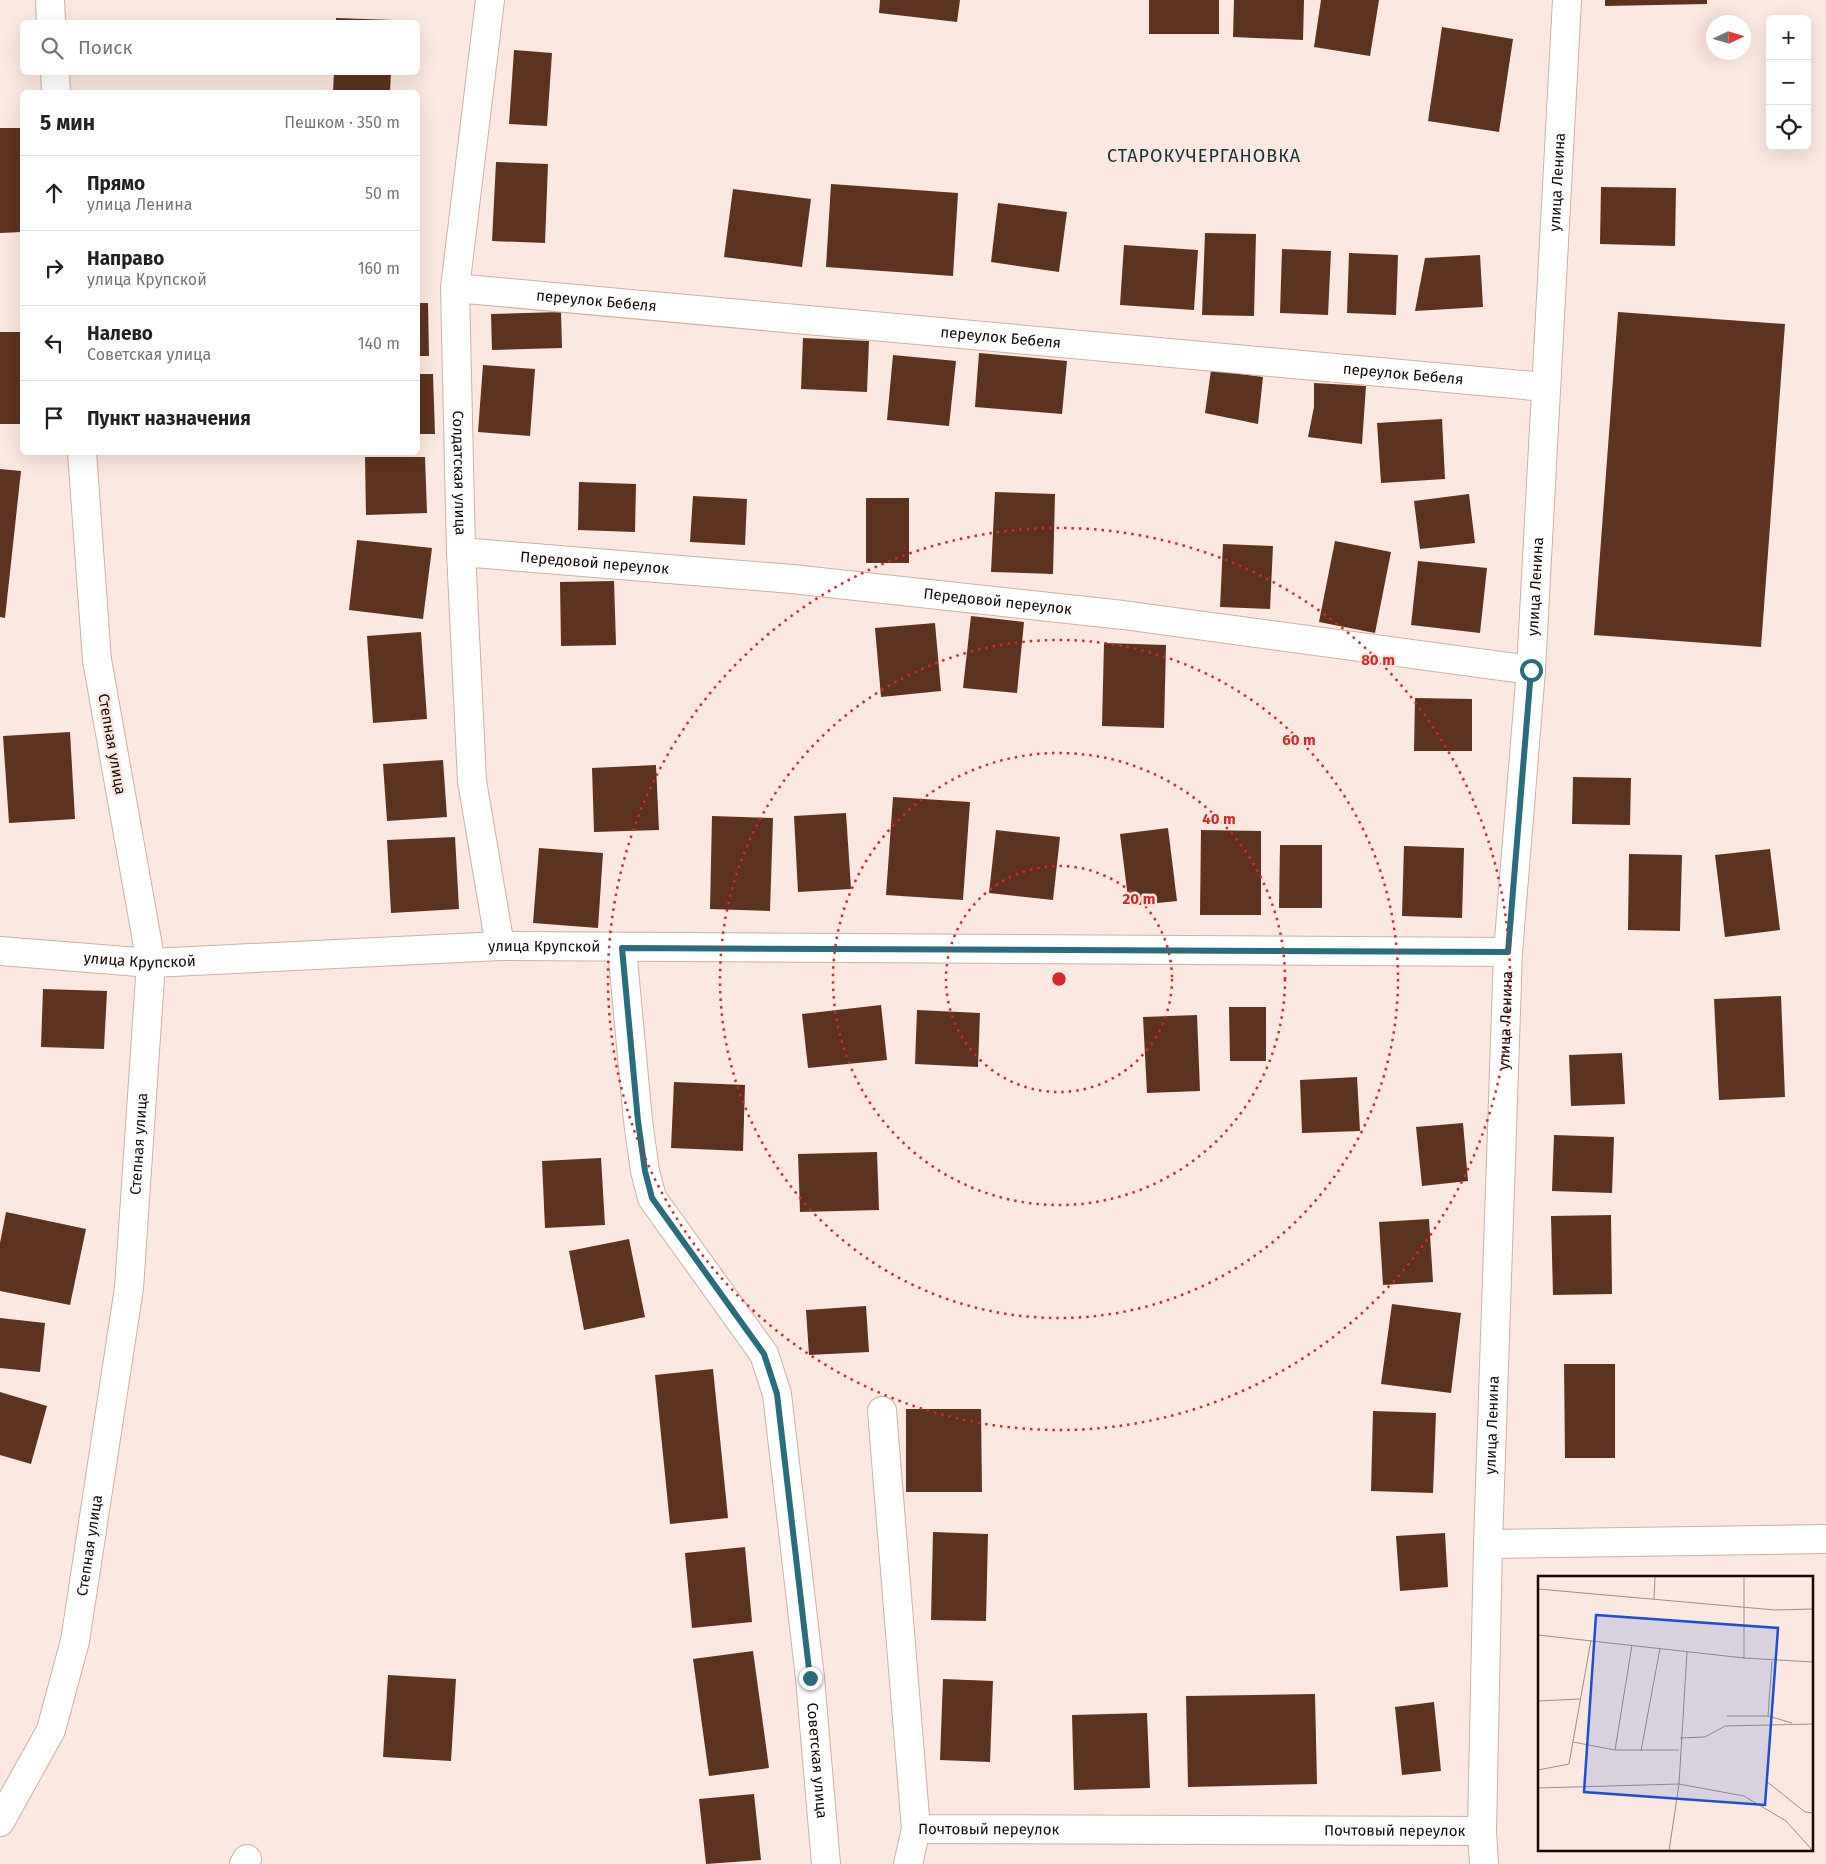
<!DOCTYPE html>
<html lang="ru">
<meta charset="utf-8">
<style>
body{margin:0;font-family:"Fira Sans",sans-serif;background:#f6f6f6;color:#202124}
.controls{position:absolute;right:15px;top:15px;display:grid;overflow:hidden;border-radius:8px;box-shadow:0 5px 20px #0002}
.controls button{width:45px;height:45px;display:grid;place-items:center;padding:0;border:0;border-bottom:1px solid #e0e0e0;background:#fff;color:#202124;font:25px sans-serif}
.compass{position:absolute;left:1706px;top:15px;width:45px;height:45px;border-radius:50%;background:#fff;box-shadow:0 5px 20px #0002;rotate:86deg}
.stop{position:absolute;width:15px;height:15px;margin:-11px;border:4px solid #276d7b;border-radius:50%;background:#fff}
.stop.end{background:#276d7b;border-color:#fff;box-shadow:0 1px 5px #0008}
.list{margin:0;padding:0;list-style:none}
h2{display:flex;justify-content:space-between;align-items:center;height:65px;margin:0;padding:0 20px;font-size:21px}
h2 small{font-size:16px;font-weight:400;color:#757577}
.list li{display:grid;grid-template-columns:32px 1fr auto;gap:15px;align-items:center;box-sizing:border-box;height:75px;padding:0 20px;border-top:1px solid #e0e0e0}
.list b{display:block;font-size:19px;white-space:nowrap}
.list p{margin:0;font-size:16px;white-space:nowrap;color:#757577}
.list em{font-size:16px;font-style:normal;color:#757577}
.icon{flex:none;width:28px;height:28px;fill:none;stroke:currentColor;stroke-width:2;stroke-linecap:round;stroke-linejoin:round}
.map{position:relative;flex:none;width:1826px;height:1864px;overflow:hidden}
.search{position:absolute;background:#fff;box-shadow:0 5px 20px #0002;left:20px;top:20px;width:400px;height:55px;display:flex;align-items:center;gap:12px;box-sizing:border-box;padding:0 18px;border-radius:8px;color:#757577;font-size:19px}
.panel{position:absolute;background:#fff;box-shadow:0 5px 20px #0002;left:20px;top:90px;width:400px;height:365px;border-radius:8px}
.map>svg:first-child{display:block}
</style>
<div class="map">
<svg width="1826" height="1864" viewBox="0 0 1826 1864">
<rect width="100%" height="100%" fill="#fbe8e0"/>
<!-- building -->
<g fill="#5c331e">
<polygon points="880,0 960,0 957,22 879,13"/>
<rect x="1149" y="0" width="70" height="34"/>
<polygon points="1234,0 1304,0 1303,40 1233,37"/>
<polygon points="1321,0 1379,0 1370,56 1314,47"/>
<polygon points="1605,0 1707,0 1707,4 1605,6"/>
<polygon points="336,18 393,20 393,22 336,22"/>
<polygon points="1442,27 1513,39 1499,132 1428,121"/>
<polygon points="514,50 552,53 547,126 509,124"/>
<polygon points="334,72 391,72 390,92 333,92"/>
<polygon points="0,128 22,128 22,232 0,233"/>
<polygon points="496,162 548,164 545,243 492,241"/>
<polygon points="831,184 958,193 953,276 826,267"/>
<polygon points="1601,187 1676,188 1675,246 1600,244"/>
<polygon points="733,189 811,199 802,267 724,257"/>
<polygon points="998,203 1067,212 1059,272 991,262"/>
<polygon points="1205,233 1256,234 1254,316 1202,315"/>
<polygon points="1124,245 1198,250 1194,310 1120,305"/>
<polygon points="1282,249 1331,251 1328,315 1280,313"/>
<polygon points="1349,253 1398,255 1396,315 1347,313"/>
<polygon points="1480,255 1483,307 1415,311 1425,258"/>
<polygon points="418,303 428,303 429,356 418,356"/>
<polygon points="561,312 562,348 492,350 491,314"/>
<polygon points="1618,312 1785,324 1761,647 1594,635"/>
<rect x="0" y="332" width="22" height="92"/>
<polygon points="803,338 869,341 867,392 801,389"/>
<polygon points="979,353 1067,361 1062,414 975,407"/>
<polygon points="893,355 956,361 949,426 887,420"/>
<polygon points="483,365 535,369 530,436 478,432"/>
<polygon points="1211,370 1263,377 1258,424 1205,413"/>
<polygon points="418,374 433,374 435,434 418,434"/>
<polygon points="1314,383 1366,386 1362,444 1308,437 1314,407"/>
<polygon points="1442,419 1445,479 1381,483 1377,423"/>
<polygon points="365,457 425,457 427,513 366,515"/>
<polygon points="0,469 21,471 5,618 0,617"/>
<polygon points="579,482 636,484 635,532 578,530"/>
<polygon points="995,492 1055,494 1053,574 991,572"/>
<polygon points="1469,494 1475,543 1420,549 1414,501"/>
<polygon points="693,496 747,499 745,545 690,542"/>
<rect x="866" y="498" width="43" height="65"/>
<polygon points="357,540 432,548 423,619 349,610"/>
<polygon points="1335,541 1391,552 1375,633 1319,622"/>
<polygon points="1223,544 1273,546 1270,609 1220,607"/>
<polygon points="1418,561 1487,568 1480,633 1411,625"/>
<polygon points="614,581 616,645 561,646 560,582"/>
<polygon points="971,616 1024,622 1017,693 963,688"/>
<polygon points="935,623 941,691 881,697 875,628"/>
<polygon points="421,632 427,719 373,723 367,636"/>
<polygon points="1104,643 1166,645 1164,728 1102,726"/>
<polygon points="1415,698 1472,699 1472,751 1414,751"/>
<polygon points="70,732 75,819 9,823 3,736"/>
<polygon points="443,760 447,817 387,821 383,764"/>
<polygon points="656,765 659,830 594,832 592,768"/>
<polygon points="1573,777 1631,778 1630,825 1572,824"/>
<polygon points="893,797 970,802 963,900 886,895"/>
<polygon points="846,813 851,889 798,892 794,816"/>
<polygon points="712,816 773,818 770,911 710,909"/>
<polygon points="1168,828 1177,901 1129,906 1120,834"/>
<polygon points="996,830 1060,837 1053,900 989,893"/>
<polygon points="1201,830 1261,831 1261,915 1200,915"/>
<polygon points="455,837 459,909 391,913 387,840"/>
<polygon points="1280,845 1322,845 1322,908 1279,908"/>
<polygon points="1404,846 1464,848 1462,918 1402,916"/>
<polygon points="539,848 603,853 598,928 533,923"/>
<polygon points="1770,849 1780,930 1725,937 1715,855"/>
<polygon points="1629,854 1682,855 1680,931 1628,930"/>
<polygon points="43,989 107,991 104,1049 41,1047"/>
<polygon points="1781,996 1785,1097 1719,1100 1714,999"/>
<polygon points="881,1005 887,1060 808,1068 802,1014"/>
<polygon points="1229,1007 1266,1007 1266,1061 1230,1061"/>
<polygon points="917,1010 980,1013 978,1067 915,1064"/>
<polygon points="1197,1015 1200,1091 1147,1093 1143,1017"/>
<polygon points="1622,1053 1625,1104 1571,1106 1569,1055"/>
<polygon points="1357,1077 1360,1131 1302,1133 1300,1080"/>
<polygon points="674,1082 745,1085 743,1151 671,1148"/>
<polygon points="1463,1123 1468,1181 1422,1186 1416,1127"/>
<polygon points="1554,1135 1614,1137 1612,1193 1552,1191"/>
<polygon points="877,1152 879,1210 800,1212 798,1154"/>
<polygon points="601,1158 605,1225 545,1228 542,1161"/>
<polygon points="6,1212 86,1229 70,1305 0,1291 0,1243"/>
<polygon points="1611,1215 1612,1294 1553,1295 1551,1216"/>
<polygon points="1429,1219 1433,1282 1383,1285 1379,1222"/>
<polygon points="629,1239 645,1317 584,1330 569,1251"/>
<polygon points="1392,1304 1461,1313 1451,1393 1381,1384"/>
<polygon points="866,1306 869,1352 809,1355 806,1310"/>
<polygon points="0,1318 45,1323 40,1372 0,1368"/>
<polygon points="1564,1364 1615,1364 1615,1458 1565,1458"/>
<polygon points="713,1369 728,1518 670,1524 655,1375"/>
<polygon points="0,1392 47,1406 31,1464 0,1455"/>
<polygon points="906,1409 981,1409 982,1492 906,1492"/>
<polygon points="1373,1411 1436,1413 1433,1493 1371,1491"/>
<polygon points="933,1532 988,1534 986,1621 931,1620"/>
<polygon points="1445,1533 1448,1587 1400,1591 1396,1536"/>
<polygon points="745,1547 752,1622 692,1628 685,1553"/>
<polygon points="753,1651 769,1768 709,1776 693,1659"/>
<polygon points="388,1675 456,1679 451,1761 383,1757"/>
<polygon points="943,1679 993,1681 990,1762 940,1760"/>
<polygon points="1315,1694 1317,1784 1188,1787 1186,1696"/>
<polygon points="1434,1702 1441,1771 1402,1775 1395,1707"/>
<polygon points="1147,1713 1150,1788 1074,1790 1072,1715"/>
<polygon points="754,1794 761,1860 706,1864 699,1799"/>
</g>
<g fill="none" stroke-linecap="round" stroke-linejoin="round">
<defs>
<g id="minor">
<polyline points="50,0 51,22"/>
<path id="s1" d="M490,0L455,288L461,552L472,781L500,946"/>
<polyline points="55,72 56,92"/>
<path id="s2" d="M455,288L1545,387"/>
<path id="s3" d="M461,552L792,579L1123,615L1531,670"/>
<path id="s4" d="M622,948L638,1121L645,1171L652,1198L764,1354L777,1394L810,1678L826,1864"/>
<path id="s5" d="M0,951L151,963L500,946L1508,952"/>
<path id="s6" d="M882,1411L916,1829L1482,1831"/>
<path id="s7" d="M0,1822L51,1730L75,1641L129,1288L151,963L97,660L82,452"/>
<polyline points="244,1864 247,1859"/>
<polyline points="908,1864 916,1829"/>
</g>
<polyline id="tertiary" points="1488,1544 1826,1539"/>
<g id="secondary">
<path id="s8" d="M1484,1864L1482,1831L1488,1544L1508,952L1531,670L1567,0"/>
</g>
</defs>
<!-- minor casing -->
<use href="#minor" stroke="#ceb1a3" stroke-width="30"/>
<!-- tertiary casing -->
<use href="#tertiary" stroke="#ceb1a3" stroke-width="30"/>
<!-- secondary casing -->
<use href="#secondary" stroke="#ceb1a3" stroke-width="30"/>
<!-- minor -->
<use href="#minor" stroke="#fff" stroke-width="28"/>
<!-- tertiary -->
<use href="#tertiary" stroke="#fff" stroke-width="28"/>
<!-- secondary -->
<use href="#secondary" stroke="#fff" stroke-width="28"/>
</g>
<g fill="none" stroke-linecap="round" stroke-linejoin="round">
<!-- route -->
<polyline stroke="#276d7b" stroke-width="6" points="810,1678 777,1394 764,1354 652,1198 645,1171 638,1121 622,948 1508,952 1531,670"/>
</g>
<!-- distance rings -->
<g fill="none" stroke="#d62828" stroke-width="2.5" stroke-dasharray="2.5 5">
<circle cx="1059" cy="979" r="113"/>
<circle cx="1059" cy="979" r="226"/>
<circle cx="1059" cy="979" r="339"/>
<circle cx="1059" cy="979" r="451"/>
</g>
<g text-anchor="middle" stroke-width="5" stroke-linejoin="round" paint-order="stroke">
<!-- street labels -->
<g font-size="15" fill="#120905" stroke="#fbe8e0">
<text dy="5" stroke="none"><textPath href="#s8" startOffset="1684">улица Ленина</textPath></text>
<text dy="5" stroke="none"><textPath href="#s2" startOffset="142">переулок Бебеля</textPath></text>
<text dy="5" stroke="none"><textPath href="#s2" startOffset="548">переулок Бебеля</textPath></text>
<text dy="5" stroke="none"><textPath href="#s2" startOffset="952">переулок Бебеля</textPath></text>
<text dy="5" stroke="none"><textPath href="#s1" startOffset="475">Солдатская улица</textPath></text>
<text dy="5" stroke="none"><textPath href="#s3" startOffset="134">Передовой переулок</textPath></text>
<text dy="5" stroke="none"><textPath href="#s8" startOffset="1279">улица Ленина</textPath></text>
<text dy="5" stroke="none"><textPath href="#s3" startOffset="539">Передовой переулок</textPath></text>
<text transform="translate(112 744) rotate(80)" y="5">Степная улица</text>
<text dy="5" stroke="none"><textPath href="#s5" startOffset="545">улица Крупской</textPath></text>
<text dy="5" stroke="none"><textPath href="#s5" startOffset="140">улица Крупской</textPath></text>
<text dy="5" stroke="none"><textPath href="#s8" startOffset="844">улица Ленина</textPath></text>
<text dy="5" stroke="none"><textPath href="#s7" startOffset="699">Степная улица</textPath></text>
<text dy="5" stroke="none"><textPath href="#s8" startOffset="439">улица Ленина</textPath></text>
<text dy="5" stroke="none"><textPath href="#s7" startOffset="294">Степная улица</textPath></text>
<text dy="5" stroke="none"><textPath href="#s4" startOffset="855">Советская улица</textPath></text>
<text dy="5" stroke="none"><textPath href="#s6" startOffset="492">Почтовый переулок</textPath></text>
<text dy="5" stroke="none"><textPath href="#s6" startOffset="898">Почтовый переулок</textPath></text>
</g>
<!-- quarter labels -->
<g font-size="18" letter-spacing="1" fill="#103138" stroke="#fbe8e0">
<text x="1204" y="162">СТАРОКУЧЕРГАНОВКА</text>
</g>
</g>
<!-- overview -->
<g transform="translate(1538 1576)">
<rect width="275" height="275" fill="#fbe8e0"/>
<path fill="none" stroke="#9e8f88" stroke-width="1" d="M206,0V82M0,13L237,34L275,33M116,23L117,0M0,59L206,82L275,86M0,125L42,123M189,140H230L234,85M230,140L254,147M142,162L167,161L187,150L275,148M35,166L77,174H141M77,174L94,69M103,175L122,72M0,194L31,188L53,64M228,205L267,236L275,237M0,212L141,208L206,220L248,245L275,275M131,275L141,208L149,76"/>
<path fill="#1d4ed8" fill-opacity="0.15" stroke="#1d4ed8" stroke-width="2.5" d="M58,39L240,52L227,229L46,216Z"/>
<rect width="275" height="275" fill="none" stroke="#120905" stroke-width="2.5"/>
</g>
<circle cx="1059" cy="979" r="8" fill="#d62828" stroke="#fbe8e0" stroke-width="2.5"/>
<g font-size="15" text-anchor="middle" font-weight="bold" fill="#d62828" stroke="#fbe8e0" stroke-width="5" stroke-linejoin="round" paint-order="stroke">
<text x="1378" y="665">80 m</text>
<text x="1299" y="745">60 m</text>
<text x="1219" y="824">40 m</text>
<text x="1139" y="904">20 m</text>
</g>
</svg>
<div class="controls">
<button>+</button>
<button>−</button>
<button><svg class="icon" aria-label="locate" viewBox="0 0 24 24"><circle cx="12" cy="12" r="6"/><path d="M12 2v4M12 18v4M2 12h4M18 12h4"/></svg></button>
</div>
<svg class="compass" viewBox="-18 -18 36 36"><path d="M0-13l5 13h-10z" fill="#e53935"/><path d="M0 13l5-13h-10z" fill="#757577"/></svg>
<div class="stop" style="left:1531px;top:670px"></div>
<div class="stop end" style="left:810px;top:1678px"></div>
<div class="search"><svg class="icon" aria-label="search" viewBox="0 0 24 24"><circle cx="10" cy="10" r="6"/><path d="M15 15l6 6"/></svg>Поиск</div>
<section class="panel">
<h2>5 мин<small>Пешком · 350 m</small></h2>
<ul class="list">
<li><svg class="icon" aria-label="ahead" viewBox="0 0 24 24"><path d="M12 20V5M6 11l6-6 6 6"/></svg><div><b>Прямо</b><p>улица Ленина</p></div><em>50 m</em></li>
<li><svg class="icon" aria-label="right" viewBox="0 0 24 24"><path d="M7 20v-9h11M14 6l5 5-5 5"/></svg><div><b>Направо</b><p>улица Крупской</p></div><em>160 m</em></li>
<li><svg class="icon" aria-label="left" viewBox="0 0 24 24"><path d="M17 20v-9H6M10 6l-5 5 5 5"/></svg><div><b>Налево</b><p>Советская улица</p></div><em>140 m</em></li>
<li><svg class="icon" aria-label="arrive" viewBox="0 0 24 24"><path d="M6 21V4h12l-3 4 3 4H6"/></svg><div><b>Пункт назначения</b></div></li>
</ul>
</section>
</div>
